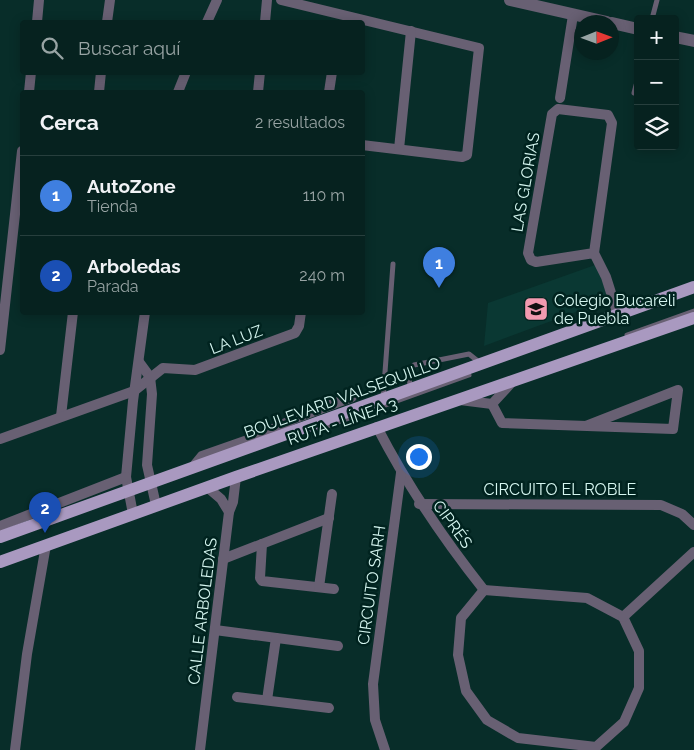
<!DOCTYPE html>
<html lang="es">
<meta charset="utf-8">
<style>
body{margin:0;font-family:Raleway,sans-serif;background:#0f2a28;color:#f1f3f6}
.controls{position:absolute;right:15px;top:15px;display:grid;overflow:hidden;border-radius:5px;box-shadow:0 2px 12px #0003}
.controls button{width:45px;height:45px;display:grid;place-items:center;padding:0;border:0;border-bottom:1px solid #273f3d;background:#06221f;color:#f1f3f6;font:25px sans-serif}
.compass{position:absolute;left:574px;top:15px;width:45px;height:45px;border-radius:50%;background:#06221f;box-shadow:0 2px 12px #0003;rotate:89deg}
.you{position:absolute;left:418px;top:456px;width:18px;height:18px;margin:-12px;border:4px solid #fff;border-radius:50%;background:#1a73e8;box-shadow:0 0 0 8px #1a73e833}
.badge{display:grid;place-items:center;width:32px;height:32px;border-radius:50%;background:#0b8043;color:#fff;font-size:16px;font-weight:700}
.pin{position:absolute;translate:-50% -41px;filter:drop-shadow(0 1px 2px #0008)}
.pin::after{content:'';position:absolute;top:26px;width:18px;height:15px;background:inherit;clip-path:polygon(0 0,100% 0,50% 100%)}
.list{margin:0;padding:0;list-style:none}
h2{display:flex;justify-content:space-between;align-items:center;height:65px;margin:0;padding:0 20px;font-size:21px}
h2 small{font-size:16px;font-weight:400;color:#98a4a4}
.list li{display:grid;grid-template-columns:32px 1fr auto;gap:15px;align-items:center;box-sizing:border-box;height:80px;padding:0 20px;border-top:1px solid #273f3d}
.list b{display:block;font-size:19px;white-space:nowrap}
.list p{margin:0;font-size:16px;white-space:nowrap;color:#98a4a4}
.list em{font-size:16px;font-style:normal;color:#98a4a4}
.icon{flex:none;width:28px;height:28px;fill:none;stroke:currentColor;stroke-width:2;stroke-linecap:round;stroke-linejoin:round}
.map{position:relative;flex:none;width:694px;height:750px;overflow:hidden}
.search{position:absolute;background:#06221f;box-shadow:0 2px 12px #0003;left:20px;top:20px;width:345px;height:55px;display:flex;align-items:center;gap:12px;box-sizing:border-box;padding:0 18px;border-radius:5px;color:#98a4a4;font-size:19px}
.panel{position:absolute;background:#06221f;box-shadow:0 2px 12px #0003;left:20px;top:90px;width:345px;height:225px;border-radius:5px}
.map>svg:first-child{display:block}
</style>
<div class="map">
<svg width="694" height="750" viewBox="0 0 694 750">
<rect width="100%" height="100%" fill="#082d29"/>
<!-- built -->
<polygon fill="#0a3833" points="598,264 608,300 484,346 488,303"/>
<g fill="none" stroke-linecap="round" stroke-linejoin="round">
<!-- service -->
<g stroke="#686073" stroke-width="5">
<polyline points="652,19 657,0"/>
<polyline points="634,93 638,78"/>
<polyline points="627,335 694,311"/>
<polyline points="410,388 409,370 414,365 469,354 479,362"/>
<polyline points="383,399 393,264"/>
<polyline points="319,429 469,375"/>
</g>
<!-- minor -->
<g stroke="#686073" stroke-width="10">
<polyline points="281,0 479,48 467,155 462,157 362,145"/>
<polyline points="37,22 39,0"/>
<polyline points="107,22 110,0"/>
<polyline points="207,22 217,0"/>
<polyline points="265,22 267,0"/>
<polyline points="29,92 31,72"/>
<polyline points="99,92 101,72"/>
<polyline points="178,92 186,72"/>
<polyline points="258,92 260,72"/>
<polyline points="329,92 332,72"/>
<polyline points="560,98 573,15"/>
<polyline points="399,149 411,31"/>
<polyline points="594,253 536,262 531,260 528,253 552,114 558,109 608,115 612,123 594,253 606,277 618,315"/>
<polyline points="0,350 22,151"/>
<polyline points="139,362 150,377 152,394 147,465 156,505"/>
<polyline points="460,400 492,404 513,381"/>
<polyline points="492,404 502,423 673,429 678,390 586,426"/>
<polyline points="61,416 73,312"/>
<path d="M377,427C408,487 442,537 484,590"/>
<polyline points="0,439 134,391 163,368 195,370 295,333 299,326 301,312"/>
<polyline points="193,467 202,456 259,436 296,418 352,397"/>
<polyline points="207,487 221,499 229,512"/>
<polyline points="419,504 661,505 682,514 694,525"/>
<polyline points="133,514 126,477 133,401 145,312"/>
<polyline points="0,526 126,477"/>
<polyline points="262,544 260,578 262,581 334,589"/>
<polyline points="223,559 329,518"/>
<polyline points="319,587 332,494"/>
<polygon points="484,590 587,598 623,617 639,651 639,688 624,722 596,747 518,738 487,720 466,691 458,655 461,618"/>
<polyline points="623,617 694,552"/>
<polyline points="215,630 338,646"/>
<polyline points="237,697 329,708"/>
<polyline points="267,700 276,638"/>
<polyline points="15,750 27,654 46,545"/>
<polyline points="200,750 229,512 233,502 236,477"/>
<polyline points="385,750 375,720 373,684 401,473"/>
</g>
<!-- tertiary -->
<g stroke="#686073" stroke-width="12">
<polyline points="510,0 607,22"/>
<polyline points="612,23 638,29"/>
<polyline points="675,37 694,41"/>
</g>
<!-- primary -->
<g stroke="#a999c0" stroke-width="12">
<polyline points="0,537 694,287"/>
<polyline points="0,562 236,477 694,318"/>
</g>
</g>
<!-- icons -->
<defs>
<symbol id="school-square" viewBox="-11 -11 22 22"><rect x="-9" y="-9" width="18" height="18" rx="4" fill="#f29ab0" stroke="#00231f"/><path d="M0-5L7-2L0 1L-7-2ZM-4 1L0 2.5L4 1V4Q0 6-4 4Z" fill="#111"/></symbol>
</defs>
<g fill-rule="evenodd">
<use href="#school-square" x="522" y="295" width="28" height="28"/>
</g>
<g text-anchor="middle" stroke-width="5" stroke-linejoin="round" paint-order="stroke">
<!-- street labels -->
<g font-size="16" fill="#d5f6f0" stroke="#00231f">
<text transform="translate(525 182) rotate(-80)" y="6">LAS GLORIAS</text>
<text transform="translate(236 339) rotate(-21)" y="6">LA LUZ</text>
<text transform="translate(342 397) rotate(-20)" y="6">BOULEVARD VALSEQUILLO</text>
<text transform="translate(342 421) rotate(-19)" y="6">RUTA - LÍNEA 3</text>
<text x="560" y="495">CIRCUITO EL ROBLE</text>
<text transform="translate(453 524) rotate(54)" y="6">CIPRÉS</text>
<text transform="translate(371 585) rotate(-82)" y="6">CIRCUITO SARH</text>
<text transform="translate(202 611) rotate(-83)" y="6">CALLE ARBOLEDAS</text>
</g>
<!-- poi labels -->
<g font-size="16" fill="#d5f6f0" stroke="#00231f" text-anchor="start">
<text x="554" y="306">Colegio Bucareli<tspan x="554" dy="18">de Puebla</tspan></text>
</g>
</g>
</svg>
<div class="controls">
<button>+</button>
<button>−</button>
<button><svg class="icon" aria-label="layers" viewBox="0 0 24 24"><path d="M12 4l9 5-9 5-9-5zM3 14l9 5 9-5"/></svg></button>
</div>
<svg class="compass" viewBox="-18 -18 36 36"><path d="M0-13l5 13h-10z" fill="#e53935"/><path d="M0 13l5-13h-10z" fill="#98a4a4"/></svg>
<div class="you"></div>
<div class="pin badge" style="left:439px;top:288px;background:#3f7fe0">1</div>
<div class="pin badge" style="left:45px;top:533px;background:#1a4fb4">2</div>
<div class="search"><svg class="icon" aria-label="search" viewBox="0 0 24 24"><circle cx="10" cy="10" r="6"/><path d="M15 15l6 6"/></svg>Buscar aquí</div>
<section class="panel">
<h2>Cerca<small>2 resultados</small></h2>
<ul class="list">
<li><span class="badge" style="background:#3f7fe0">1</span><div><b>AutoZone</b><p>Tienda</p></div><em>110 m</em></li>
<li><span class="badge" style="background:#1a4fb4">2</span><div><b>Arboledas</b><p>Parada</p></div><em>240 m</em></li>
</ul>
</section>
</div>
